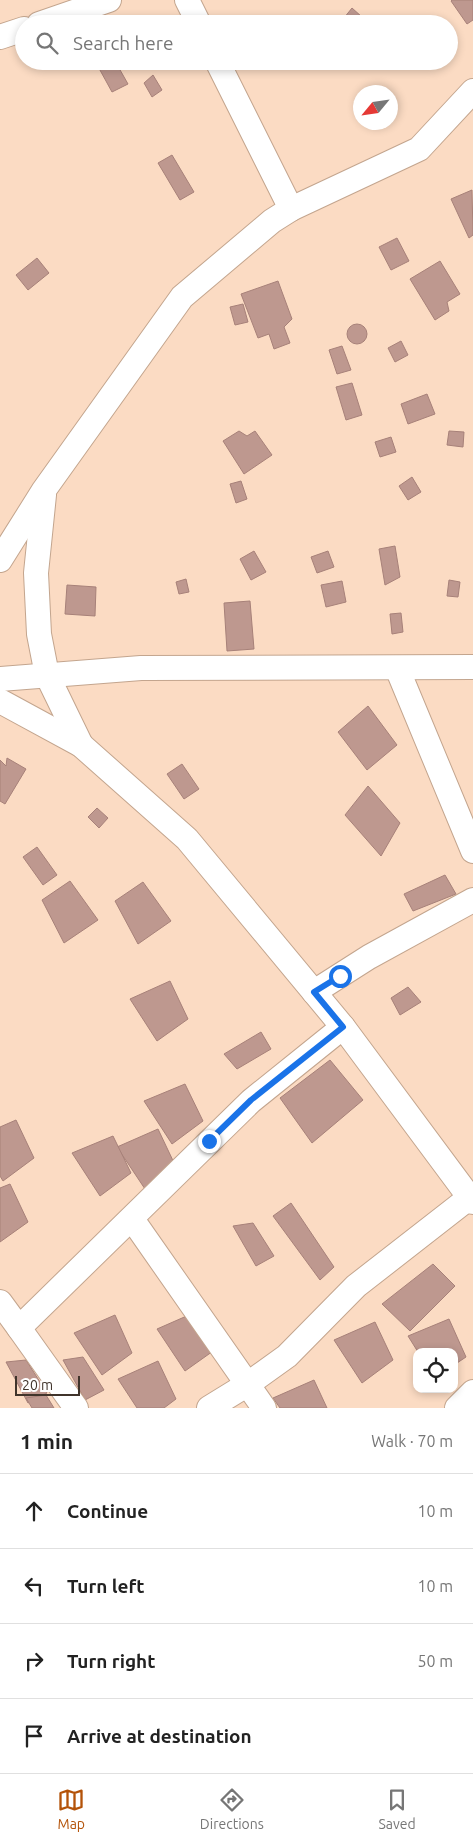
<!DOCTYPE html>
<meta charset="utf-8">
<style>
body{margin:0;font-family:Ubuntu,sans-serif;background:#f2f2f2;color:#222}
.controls{position:absolute;right:15px;bottom:15px;display:grid;overflow:hidden;border-radius:10px;box-shadow:0 2px 8px #0003}
.controls button{width:45px;height:45px;display:grid;place-items:center;padding:0;border:0;border-bottom:1px solid #e0e0e0;background:#fff;color:#222;font:25px sans-serif}
.compass{position:absolute;left:353px;top:85px;width:45px;height:45px;border-radius:50%;background:#fff;box-shadow:0 2px 8px #0003;rotate:241deg}
.scale{position:absolute;left:15px;bottom:12px;width:65px;box-sizing:border-box;padding-left:5px;border:2px solid #40342b;border-top:0;font-size:14px;line-height:18px;white-space:nowrap;color:#40342b;-webkit-text-stroke:4px #fff;paint-order:stroke}
.stop{position:absolute;width:15px;height:15px;margin:-11px;border:4px solid #1a73e8;border-radius:50%;background:#fff}
.stop.end{background:#1a73e8;border-color:#fff;box-shadow:0 1px 5px #0008}
.list{margin:0;padding:0;list-style:none}
h2{display:flex;justify-content:space-between;align-items:center;height:65px;margin:0;padding:0 20px;font-size:21px}
h2 small{font-size:16px;font-weight:400;color:#767676}
.list li{display:grid;grid-template-columns:32px 1fr auto;gap:15px;align-items:center;box-sizing:border-box;height:75px;padding:0 20px;border-top:1px solid #e0e0e0}
.list b{display:block;font-size:19px;white-space:nowrap}
.list em{font-size:16px;font-style:normal;color:#767676}
.icon{flex:none;width:28px;height:28px;fill:none;stroke:currentColor;stroke-width:2;stroke-linecap:round;stroke-linejoin:round}
.map{position:relative;flex:none;width:473px;height:1408px;overflow:hidden}
.search{position:absolute;background:#fff;box-shadow:0 2px 8px #0003;left:15px;right:15px;top:15px;height:55px;display:flex;align-items:center;gap:12px;box-sizing:border-box;padding:0 18px;border-radius:28px;color:#767676;font-size:19px}
.sheet{height:365px;background:#fff}
nav{display:flex;justify-content:space-around;align-items:center;box-sizing:border-box;height:70px;border-top:1px solid #e0e0e0;background:#fff;font-size:14px;color:#767676}
nav a{display:grid;justify-items:center;gap:2px}
nav .on{color:#b45309}
.map>svg:first-child{display:block}
</style>
<div class="map">
<svg width="473" height="1408" viewBox="0 0 473 1408">
<rect width="100%" height="100%" fill="#fbdbc3"/>
<!-- building -->
<g fill="#be988f" stroke="#a78179">
<polygon points="452,0 473,0 473,20 467,24 451,1"/>
<polygon points="352,8 362,17 356,24 350,24 344,18"/>
<polygon points="95,61 115,61 128,84 112,92"/>
<polygon points="153,75 162,90 152,97 144,83"/>
<polygon points="172,155 194,192 180,200 158,163"/>
<polygon points="472,190 473,235 469,238 451,199"/>
<polygon points="397,238 409,261 391,270 379,247"/>
<polygon points="37,258 49,273 28,290 16,275"/>
<polygon points="440,261 460,294 447,302 449,311 435,320 410,279"/>
<polygon points="278,281 292,319 284,327 290,343 274,349 269,334 258,338 241,294"/>
<polygon points="243,304 248,322 235,325 230,307"/>
<circle cx="357" cy="334" r="10"/>
<polygon points="401,341 408,355 395,362 388,348"/>
<polygon points="342,346 351,370 337,374 329,350"/>
<polygon points="352,383 362,415 346,420 336,387"/>
<polygon points="427,394 435,414 408,424 401,404"/>
<polygon points="239,431 247,436 255,431 272,455 244,474 223,441"/>
<polygon points="449,431 464,432 463,447 447,445"/>
<polygon points="391,437 396,452 380,457 375,442"/>
<polygon points="412,477 421,492 408,500 399,486"/>
<polygon points="241,481 247,499 236,503 230,484"/>
<polygon points="395,546 400,577 385,585 379,549"/>
<polygon points="254,551 266,572 251,580 240,559"/>
<polygon points="328,551 334,567 317,573 311,557"/>
<polygon points="186,579 189,592 179,594 176,582"/>
<polygon points="449,580 460,582 458,597 447,596"/>
<polygon points="342,581 346,602 326,607 321,585"/>
<polygon points="67,585 96,587 95,616 65,614"/>
<polygon points="250,601 254,649 227,651 224,603"/>
<polygon points="401,613 403,632 392,634 390,614"/>
<polygon points="368,706 397,745 367,770 338,732"/>
<polygon points="7,758 26,769 5,804 0,801 0,760 6,766"/>
<polygon points="182,764 199,789 184,799 167,774"/>
<polygon points="368,786 400,823 381,856 345,815"/>
<polygon points="97,808 108,818 99,828 88,817"/>
<polygon points="37,847 57,875 43,885 23,857"/>
<polygon points="445,875 456,894 413,911 404,894"/>
<polygon points="70,881 98,920 64,943 42,900"/>
<polygon points="143,882 171,921 138,944 115,901"/>
<polygon points="170,981 188,1019 157,1041 130,999"/>
<polygon points="408,987 421,1002 400,1015 391,998"/>
<polygon points="261,1032 271,1049 237,1069 224,1054"/>
<polygon points="330,1060 363,1100 312,1143 280,1098"/>
<polygon points="185,1084 203,1121 172,1144 144,1101"/>
<polygon points="16,1120 34,1158 3,1181 0,1176 0,1127"/>
<polygon points="158,1129 176,1167 145,1189 117,1147"/>
<polygon points="113,1136 131,1173 100,1196 72,1153"/>
<polygon points="10,1184 28,1222 0,1242 0,1188"/>
<polygon points="291,1203 334,1267 320,1280 273,1216"/>
<polygon points="253,1223 274,1256 256,1266 233,1226"/>
<polygon points="433,1264 455,1286 410,1331 382,1304"/>
<polygon points="198,1311 216,1349 185,1371 157,1329"/>
<polygon points="115,1315 132,1353 102,1375 74,1333"/>
<polygon points="449,1319 466,1357 454,1365 454,1352 418,1352 408,1336"/>
<polygon points="375,1322 393,1360 362,1383 334,1340"/>
<polygon points="83,1357 104,1390 85,1400 63,1360"/>
<polygon points="26,1360 47,1393 28,1403 6,1362"/>
<polygon points="158,1361 176,1399 164,1408 137,1408 118,1379"/>
<polygon points="314,1380 327,1408 280,1408 273,1398"/>
<polygon points="46,1395 54,1408 32,1408 26,1398"/>
</g>
<g fill="none" stroke-linecap="round" stroke-linejoin="round">
<defs>
<g id="minor">
<polyline points="187,0 199,24"/>
<polyline points="39,24 109,0"/>
<polyline points="0,37 24,29"/>
<polyline points="217,61 291,209"/>
<polyline points="44,495 36,573 39,634 47,675 81,745"/>
<polyline points="0,560 44,490 182,297 272,221 291,209 419,149 473,91"/>
<polyline points="397,668 473,851"/>
<polyline points="0,679 141,668 473,667"/>
<polyline points="0,701 81,745 187,839 343,1027 473,1202"/>
<polyline points="314,992 369,957 473,900"/>
<polyline points="132,1219 264,1408"/>
<polyline points="0,1302 19,1328 251,1101 343,1027"/>
<polyline points="19,1328 76,1408"/>
<polyline points="209,1408 248,1384 287,1356 356,1286 469,1198"/>
<polyline points="457,1408 473,1392"/>
</g>
</defs>
<!-- minor casing -->
<use href="#minor" stroke="#c3a58e" stroke-width="26"/>
<!-- minor -->
<use href="#minor" stroke="#fff" stroke-width="24"/>
</g>
<g fill="none" stroke-linecap="round" stroke-linejoin="round">
<!-- route -->
<polyline stroke="#1a73e8" stroke-width="6" points="209,1141 251,1100 343,1027 314,992 340,976"/>
</g>
</svg>
<div class="controls">
<button><svg class="icon" aria-label="locate" viewBox="0 0 24 24"><circle cx="12" cy="12" r="6"/><path d="M12 2v4M12 18v4M2 12h4M18 12h4"/></svg></button>
</div>
<svg class="compass" viewBox="-18 -18 36 36"><path d="M0-13l5 13h-10z" fill="#e53935"/><path d="M0 13l5-13h-10z" fill="#767676"/></svg>
<div class="scale">20 m</div>
<div class="stop" style="left:340px;top:976px"></div>
<div class="stop end" style="left:209px;top:1141px"></div>
<div class="search"><svg class="icon" aria-label="search" viewBox="0 0 24 24"><circle cx="10" cy="10" r="6"/><path d="M15 15l6 6"/></svg>Search here</div>
</div>
<section class="sheet">
<h2>1 min<small>Walk · 70 m</small></h2>
<ul class="list">
<li><svg class="icon" aria-label="ahead" viewBox="0 0 24 24"><path d="M12 20V5M6 11l6-6 6 6"/></svg><div><b>Continue</b></div><em>10 m</em></li>
<li><svg class="icon" aria-label="left" viewBox="0 0 24 24"><path d="M17 20v-9H6M10 6l-5 5 5 5"/></svg><div><b>Turn left</b></div><em>10 m</em></li>
<li><svg class="icon" aria-label="right" viewBox="0 0 24 24"><path d="M7 20v-9h11M14 6l5 5-5 5"/></svg><div><b>Turn right</b></div><em>50 m</em></li>
<li><svg class="icon" aria-label="arrive" viewBox="0 0 24 24"><path d="M6 21V4h12l-3 4 3 4H6"/></svg><div><b>Arrive at destination</b></div></li>
</ul>
</section>
<nav>
<a class="on"><svg class="icon" aria-label="map" viewBox="0 0 24 24"><path d="M3 6l6-2 6 2 6-2v14l-6 2-6-2-6 2zM9 4v14M15 6v14"/></svg>Map</a>
<a><svg class="icon" aria-label="directions" viewBox="0 0 24 24"><path d="M12 3l9 9-9 9-9-9zM9 14v-3h6M13 9l2 2-2 2"/></svg>Directions</a>
<a><svg class="icon" aria-label="saved" viewBox="0 0 24 24"><path d="M7 4h10v16l-5-4-5 4z"/></svg>Saved</a>
</nav>
